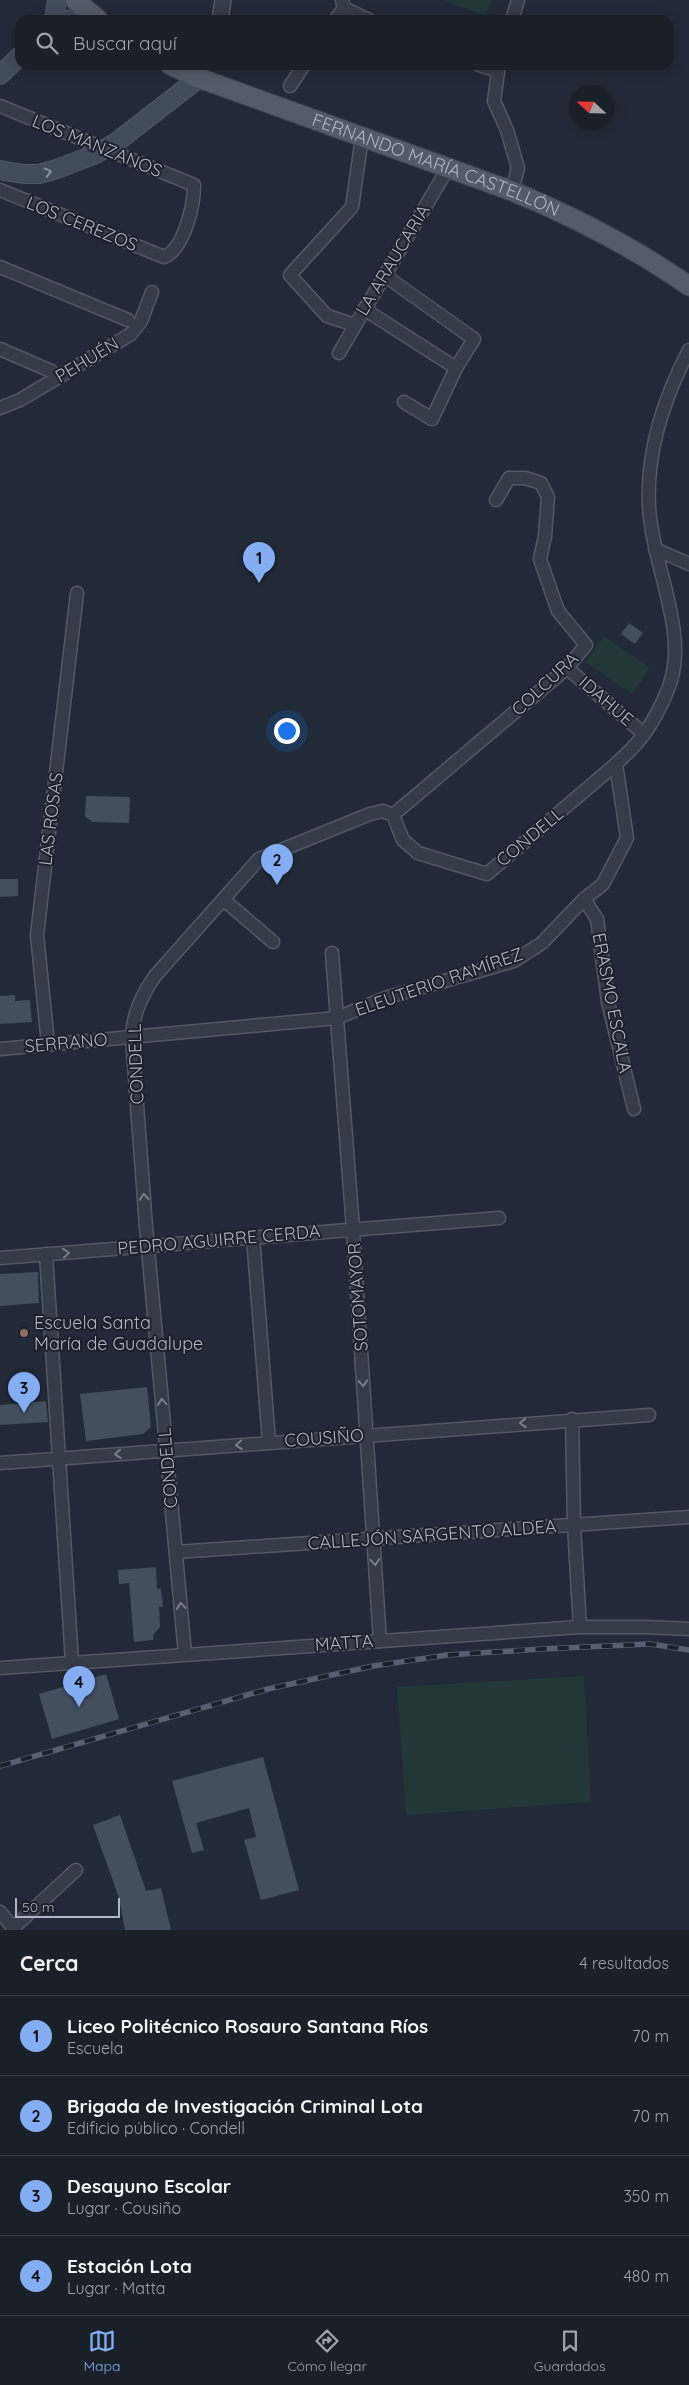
<!DOCTYPE html>
<html lang="es">
<meta charset="utf-8">
<style>
body{margin:0;font-family:Quicksand,sans-serif;background:#262d34;color:#f1f3f6}
.compass{position:absolute;left:569px;top:85px;width:45px;height:45px;border-radius:50%;background:#192028;box-shadow:0 2px 12px #0003;rotate:292deg}
.scale{position:absolute;left:15px;bottom:12px;width:105px;box-sizing:border-box;padding-left:5px;border:2px solid #aeb6c3;border-top:0;font-size:14px;line-height:18px;white-space:nowrap;color:#aeb6c3;-webkit-text-stroke:4px #1a212b;paint-order:stroke}
.you{position:absolute;left:286px;top:730px;width:18px;height:18px;margin:-12px;border:4px solid #fff;border-radius:50%;background:#1a73e8;box-shadow:0 0 0 8px #1a73e833}
.badge{display:grid;place-items:center;width:32px;height:32px;border-radius:50%;background:#84adf3;color:#111;font-size:16px;font-weight:700}
.pin{position:absolute;translate:-50% -41px;filter:drop-shadow(0 1px 2px #0008)}
.pin::after{content:'';position:absolute;top:26px;width:18px;height:15px;background:inherit;clip-path:polygon(0 0,100% 0,50% 100%)}
.list{margin:0;padding:0;list-style:none}
h2{display:flex;justify-content:space-between;align-items:center;height:65px;margin:0;padding:0 20px;font-size:21px}
h2 small{font-size:16px;font-weight:400;color:#9fa3a8}
.list li{display:grid;grid-template-columns:32px 1fr auto;gap:15px;align-items:center;box-sizing:border-box;height:80px;padding:0 20px;border-top:1px solid #373e45}
.list b{display:block;font-size:19px;white-space:nowrap}
.list p{margin:0;font-size:16px;white-space:nowrap;color:#9fa3a8}
.list em{font-size:16px;font-style:normal;color:#9fa3a8}
.icon{flex:none;width:28px;height:28px;fill:none;stroke:currentColor;stroke-width:2;stroke-linecap:round;stroke-linejoin:round}
.map{position:relative;flex:none;width:689px;height:1930px;overflow:hidden}
.search{position:absolute;background:#192028;box-shadow:0 2px 12px #0003;left:15px;right:15px;top:15px;height:55px;display:flex;align-items:center;gap:12px;box-sizing:border-box;padding:0 18px;border-radius:15px;color:#9fa3a8;font-size:19px}
.sheet{height:385px;background:#192028}
nav{display:flex;justify-content:space-around;align-items:center;box-sizing:border-box;height:70px;border-top:1px solid #373e45;background:#192028;font-size:14px;color:#9fa3a8}
nav a{display:grid;justify-items:center;gap:2px}
nav .on{color:#84adf3}
.map>svg:first-child{display:block}
</style>
<div class="map">
<svg width="689" height="1930" viewBox="0 0 689 1930">
<rect width="100%" height="100%" fill="#212a36"/>
<!-- green -->
<g fill="#243738">
<polygon points="444,0 492,0 486,16"/>
<polygon points="604,636 650,668 632,694 586,662"/>
<polygon points="584,1676 591,1802 406,1815 397,1687"/>
</g>
<!-- building -->
<g fill="#444f5e">
<polygon points="629,623 643,633 635,644 621,634"/>
<polygon points="86,796 130,797 129,823 93,822 85,817"/>
<polygon points="0,879 18,879 18,896 0,897"/>
<polygon points="15,995 15,1001 30,1000 32,1022 0,1024 0,996"/>
<polygon points="38,1272 39,1303 0,1306 0,1274"/>
<polygon points="147,1387 151,1427 143,1434 86,1441 80,1394"/>
<polygon points="46,1401 48,1422 0,1425 0,1405"/>
<polygon points="156,1567 157,1589 161,1588 163,1607 159,1607 160,1627 153,1635 153,1640 134,1642 129,1583 119,1584 118,1570"/>
<polygon points="106,1674 119,1719 52,1739 39,1694"/>
<polygon points="263,1757 299,1890 261,1900 244,1840 256,1837 249,1808 196,1823 204,1850 192,1853 172,1781"/>
<polygon points="120,1815 146,1891 161,1888 171,1930 125,1930 119,1898 93,1825"/>
</g>
<g fill="none" stroke-linecap="round" stroke-linejoin="round">
<defs>
<g id="minor">
<polyline points="344,8 369,20"/>
<polyline points="335,20 344,8 342,0"/>
<polyline points="512,20 518,0"/>
<polyline points="479,65 497,71"/>
<polyline points="499,65 494,101 507,130 518,168 512,191"/>
<polyline points="290,86 304,65"/>
<path d="M0,106L194,185C194,206 184,249 164,257L0,190"/>
<polyline points="0,267 128,320"/>
<polyline points="384,275 474,339 456,368 432,419 404,402"/>
<polyline points="364,309 456,368"/>
<polyline points="355,325 327,316 290,275 352,207 362,137"/>
<polyline points="0,349 51,371"/>
<polyline points="339,353 448,168"/>
<polyline points="0,408 20,400 131,334 141,321 152,292"/>
<polyline points="655,549 689,564"/>
<polyline points="567,668 644,734"/>
<polyline points="393,815 567,668 586,645 558,611 540,559 545,536 548,497 541,483 525,478 509,478 496,500"/>
<polyline points="584,899 597,919 608,1002 634,1109"/>
<polyline points="224,900 273,942"/>
<polyline points="332,953 353,1229 380,1641"/>
<polyline points="48,1044 37,935 77,593"/>
<path d="M0,1049L337,1018L385,998L514,961L542,943L584,899L603,884L627,838L616,764C625,755 637,745 644,734C655,719 670,690 673,672C678,650 673,621 668,600C661,569 651,538 649,507C646,452 664,398 689,350"/>
<polyline points="253,1237 269,1442"/>
<polyline points="46,1254 72,1662"/>
<polyline points="0,1258 499,1218"/>
<polyline points="572,1419 574,1525 580,1627"/>
<polyline points="0,1463 649,1415"/>
<polyline points="176,1552 689,1517"/>
<path d="M185,1654L146,1227L132,1037C133,1013 142,995 155,976L259,859L370,814L383,811L393,815L403,840L418,853L487,874L616,764"/>
<polyline points="0,1668 580,1627 647,1627 689,1629"/>
<polyline points="0,1912 15,1930"/>
<polyline points="13,1928 76,1870"/>
</g>
<polyline id="tertiary" points="220,20 223,0"/>
<g id="secondary">
<polyline points="54,20 57,0"/>
<polyline points="65,20 95,17"/>
<polyline points="0,75 20,56"/>
<polyline points="0,170 23,174 39,174 57,169 96,154 118,141 199,78"/>
</g>
<g id="primary">
<polyline points="75,0 99,20"/>
<path id="s1" d="M170,65L199,78L512,191C575,217 633,247 689,286"/>
</g>
</defs>
<!-- minor casing -->
<use href="#minor" stroke="#525964" stroke-width="15"/>
<!-- tertiary casing -->
<use href="#tertiary" stroke="#525964" stroke-width="18"/>
<!-- secondary casing -->
<use href="#secondary" stroke="#525964" stroke-width="20"/>
<!-- primary casing -->
<use href="#primary" stroke="#3e4550" stroke-width="21"/>
<!-- minor -->
<use href="#minor" stroke="#343c47" stroke-width="12"/>
<!-- tertiary -->
<use href="#tertiary" stroke="#343c47" stroke-width="15"/>
<!-- secondary -->
<use href="#secondary" stroke="#424b5a" stroke-width="18"/>
<!-- primary -->
<use href="#primary" stroke="#525b67" stroke-width="19"/>
<defs>
<polyline id="rail" points="0,1766 268,1689 373,1666 447,1655 542,1649 650,1644 689,1650"/>
</defs>
<!-- rail casing -->
<use href="#rail" stroke="#56606e" stroke-width="5.5"/>
<!-- rail -->
<use href="#rail" stroke="#1a212b" stroke-width="4" stroke-dasharray="11" stroke-linecap="butt"/>
</g>
<!-- one-way arrows -->
<defs><path id="oneway-chevron" d="M-2-3.5L2.5 0L-2 3.5" fill="none" stroke-width="1.6" stroke-linecap="round" stroke-linejoin="round" transform="scale(1.25)"/></defs>
<use stroke="#88919e" href="#oneway-chevron" transform="translate(48 172) rotate(-15)"/>
<g stroke="#777f8b">
<use href="#oneway-chevron" transform="translate(144 1197) rotate(-94)"/>
<use href="#oneway-chevron" transform="translate(66 1253) rotate(-5)"/>
<use href="#oneway-chevron" transform="translate(363 1383) rotate(86)"/>
<use href="#oneway-chevron" transform="translate(162 1402) rotate(-95)"/>
<use href="#oneway-chevron" transform="translate(523 1423) rotate(176)"/>
<use href="#oneway-chevron" transform="translate(239 1445) rotate(176)"/>
<use href="#oneway-chevron" transform="translate(118 1454) rotate(176)"/>
<use href="#oneway-chevron" transform="translate(375 1562) rotate(86)"/>
<use href="#oneway-chevron" transform="translate(181 1606) rotate(-95)"/>
</g>
<!-- markers -->
<circle fill="#8d6e63" stroke="#1a212b" stroke-width="2" cx="24" cy="1333" r="5"/>
<g text-anchor="middle" stroke-width="4" stroke-linejoin="round" paint-order="stroke">
<!-- street labels -->
<g font-size="18" fill="#aeb6c3" stroke="#1a212b">
<text transform="translate(97 146) rotate(22)" y="6">LOS MANZANOS</text>
<text dy="6" stroke="none"><textPath href="#s1" startOffset="284">FERNANDO MARÍA CASTELLÓN</textPath></text>
<text transform="translate(82 224) rotate(22)" y="6">LOS CEREZOS</text>
<text transform="translate(393 260) rotate(-59)" y="6">LA ARAUCARIA</text>
<text transform="translate(87 360) rotate(-31)" y="6">PEHUÉN</text>
<text transform="translate(545 684) rotate(-43)" y="6">COLCURA</text>
<text transform="translate(606 701) rotate(41)" y="6">IDAHUE</text>
<text transform="translate(51 819) rotate(-83)" y="6">LAS ROSAS</text>
<text transform="translate(530 837) rotate(-40)" y="6">CONDELL</text>
<text transform="translate(439 982) rotate(-19)" y="6">ELEUTERIO RAMÍREZ</text>
<text transform="translate(612 1003) rotate(79)" y="6">ERASMO ESCALA</text>
<text transform="translate(66 1043) rotate(-5)" y="6">SERRANO</text>
<text transform="translate(136 1064) rotate(-92)" y="6">CONDELL</text>
<text transform="translate(219 1240) rotate(-5)" y="6">PEDRO AGUIRRE CERDA</text>
<text transform="translate(358 1297) rotate(-94)" y="6">SOTOMAYOR</text>
<text transform="translate(324 1438) rotate(-4)" y="6">COUSIÑO</text>
<text transform="translate(168 1468) rotate(-95)" y="6">CONDELL</text>
<text transform="translate(432 1535) rotate(-4)" y="6">CALLEJÓN SARGENTO ALDEA</text>
<text transform="translate(344 1643) rotate(-4)" y="6">MATTA</text>
</g>
<!-- poi labels -->
<g font-size="18" fill="#aeb6c3" stroke="#1a212b" text-anchor="start">
<text x="34" y="1329">Escuela Santa<tspan x="34" dy="21">María de Guadalupe</tspan></text>
</g>
</g>
</svg>
<svg class="compass" viewBox="-18 -18 36 36"><path d="M0-13l5 13h-10z" fill="#e53935"/><path d="M0 13l5-13h-10z" fill="#9fa3a8"/></svg>
<div class="scale">50 m</div>
<div class="you"></div>
<div class="pin badge" style="left:259px;top:583px">1</div>
<div class="pin badge" style="left:277px;top:885px">2</div>
<div class="pin badge" style="left:24px;top:1413px">3</div>
<div class="pin badge" style="left:79px;top:1707px">4</div>
<div class="search"><svg class="icon" aria-label="search" viewBox="0 0 24 24"><circle cx="10" cy="10" r="6"/><path d="M15 15l6 6"/></svg>Buscar aquí</div>
</div>
<section class="sheet">
<h2>Cerca<small>4 resultados</small></h2>
<ul class="list">
<li><span class="badge">1</span><div><b>Liceo Politécnico Rosauro Santana Ríos</b><p>Escuela</p></div><em>70 m</em></li>
<li><span class="badge">2</span><div><b>Brigada de Investigación Criminal Lota</b><p>Edificio público · Condell</p></div><em>70 m</em></li>
<li><span class="badge">3</span><div><b>Desayuno Escolar</b><p>Lugar · Cousiño</p></div><em>350 m</em></li>
<li><span class="badge">4</span><div><b>Estación Lota</b><p>Lugar · Matta</p></div><em>480 m</em></li>
</ul>
</section>
<nav>
<a class="on"><svg class="icon" aria-label="map" viewBox="0 0 24 24"><path d="M3 6l6-2 6 2 6-2v14l-6 2-6-2-6 2zM9 4v14M15 6v14"/></svg>Mapa</a>
<a><svg class="icon" aria-label="directions" viewBox="0 0 24 24"><path d="M12 3l9 9-9 9-9-9zM9 14v-3h6M13 9l2 2-2 2"/></svg>Cómo llegar</a>
<a><svg class="icon" aria-label="saved" viewBox="0 0 24 24"><path d="M7 4h10v16l-5-4-5 4z"/></svg>Guardados</a>
</nav>
